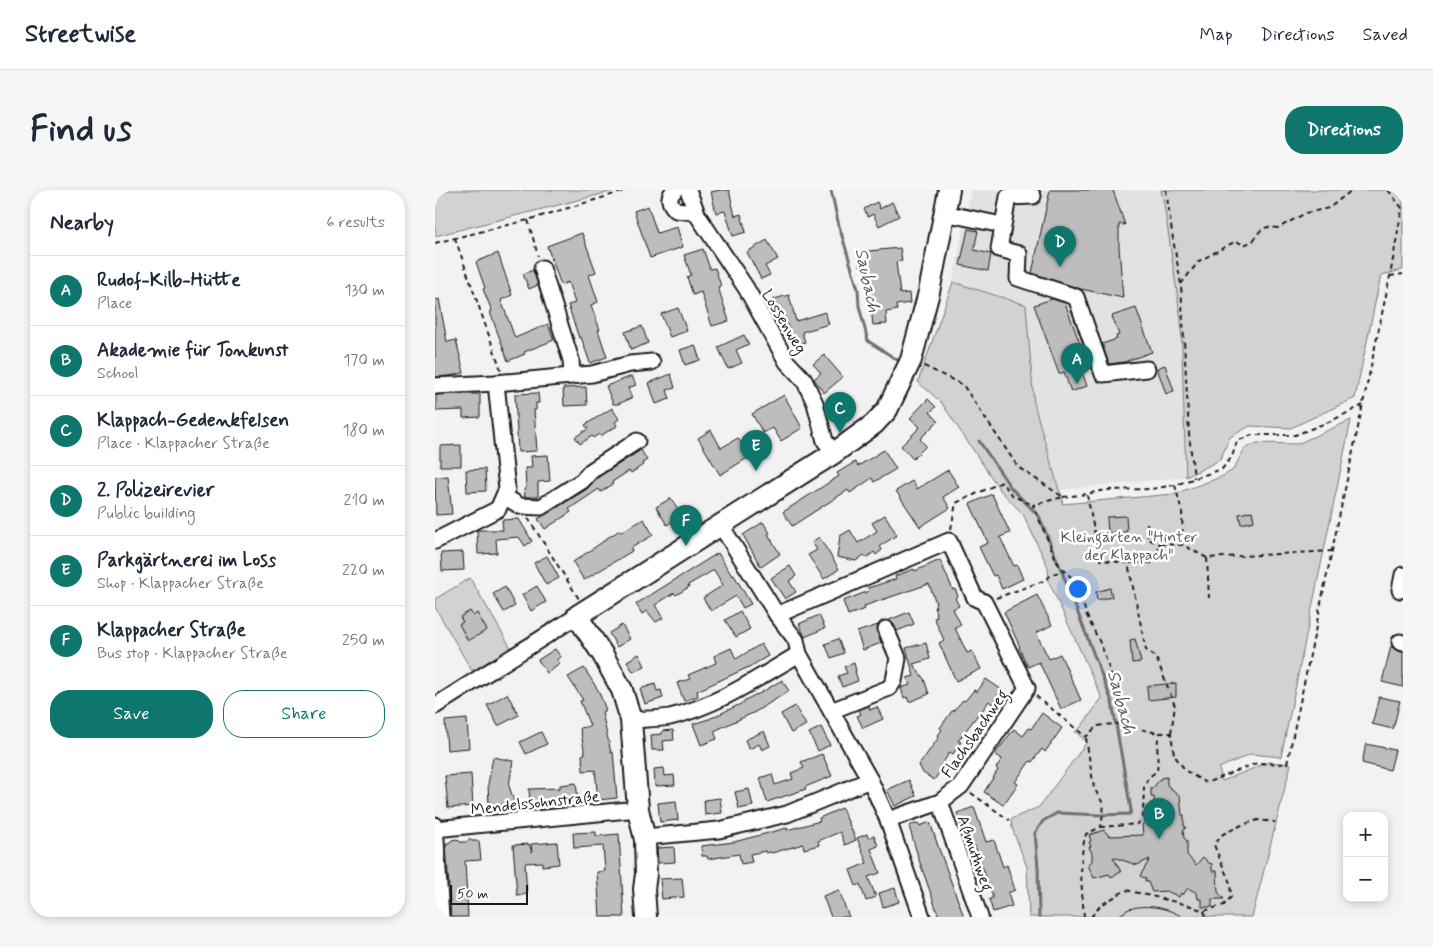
<!DOCTYPE html>
<meta charset="utf-8">
<style>
body{margin:0;font-family:Mynerve,sans-serif;background:#f6f6f7;color:#1f2937}
.controls{position:absolute;right:15px;bottom:15px;display:grid;overflow:hidden;border-radius:10px;box-shadow:0 2px 8px #0003}
.controls button{width:45px;height:45px;display:grid;place-items:center;padding:0;border:0;border-bottom:1px solid #e0e1e3;background:#fff;color:#1f2937;font:25px sans-serif}
.scale{position:absolute;left:15px;bottom:12px;width:78px;box-sizing:border-box;padding-left:5px;border:2px solid #1c1c1c;border-top:0;font-size:14px;line-height:18px;white-space:nowrap;color:#1c1c1c;-webkit-text-stroke:4px #fff;paint-order:stroke}
.you{position:absolute;left:642px;top:398px;width:18px;height:18px;margin:-12px;border:4px solid #fff;border-radius:50%;background:#1a73e8;box-shadow:0 0 0 8px #1a73e833}
.badge{display:grid;place-items:center;width:32px;height:32px;border-radius:50%;background:#0f766e;color:#fff;font-size:16px;font-weight:700}
.pin{position:absolute;translate:-50% -41px;filter:drop-shadow(0 1px 2px #0008)}
.pin::after{content:'';position:absolute;top:26px;width:18px;height:15px;background:inherit;clip-path:polygon(0 0,100% 0,50% 100%)}
.list{margin:0;padding:0;list-style:none}
h2{display:flex;justify-content:space-between;align-items:center;height:65px;margin:0;padding:0 20px;font-size:21px}
h2 small{font-size:16px;font-weight:400;color:#747a83}
.list li{display:grid;grid-template-columns:32px 1fr auto;gap:15px;align-items:center;box-sizing:border-box;height:70px;padding:0 20px;border-top:1px solid #e0e1e3}
.list b{display:block;font-size:19px;white-space:nowrap}
.list p{margin:0;font-size:16px;white-space:nowrap;color:#747a83}
.list em{font-size:16px;font-style:normal;color:#747a83}
.actions{display:flex;gap:10px;padding:15px 20px}
.actions a{flex:1;padding:11px 0;border:1px solid #0f766e;border-radius:20px;text-align:center;font-size:18px;color:#0f766e}
.actions .main{background:#0f766e;color:#fff}
.map{position:relative;flex:none;width:968px;height:727px;overflow:hidden;border-radius:20px}
header{display:flex;align-items:center;gap:30px;box-sizing:border-box;height:70px;padding:0 25px;background:#fff;border-bottom:1px solid #e0e1e3}
header strong{font-size:24px}
nav{display:flex;gap:28px;margin-inline-start:auto;font-size:18px}
.intro{display:flex;align-items:center;justify-content:space-between;box-sizing:border-box;height:120px;padding:0 30px}
h1{margin:0;font-size:35px}
.button{padding:12px 22px;border-radius:20px;background:#0f766e;color:#fff;font-size:18px;font-weight:700}
main{display:flex;gap:30px;padding:0 30px}
aside{flex:1;background:#fff;border-radius:20px;box-shadow:0 2px 8px #0003}
.map>svg:first-child{display:block}
</style>
<header>
<strong>Streetwise</strong>
<nav><a>Map</a><a>Directions</a><a>Saved</a></nav>
</header>
<div class="intro"><h1>Find us</h1><a class="button">Directions</a></div>
<main>
<aside>
<h2>Nearby<small>6 results</small></h2>
<ul class="list">
<li><span class="badge">A</span><div><b>Rudof-Kilb-Hütte</b><p>Place</p></div><em>130 m</em></li>
<li><span class="badge">B</span><div><b>Akademie für Tonkunst</b><p>School</p></div><em>170 m</em></li>
<li><span class="badge">C</span><div><b>Klappach-Gedenkfelsen</b><p>Place · Klappacher Straße</p></div><em>180 m</em></li>
<li><span class="badge">D</span><div><b>2. Polizeirevier</b><p>Public building</p></div><em>210 m</em></li>
<li><span class="badge">E</span><div><b>Parkgärtnerei im Loss</b><p>Shop · Klappacher Straße</p></div><em>220 m</em></li>
<li><span class="badge">F</span><div><b>Klappacher Straße</b><p>Bus stop · Klappacher Straße</p></div><em>250 m</em></li>
</ul>
<div class="actions"><a class="main">Save</a><a>Share</a></div>
</aside>
<div class="map">
<svg width="968" height="727" viewBox="0 0 968 727">
<rect width="100%" height="100%" fill="#f2f2f2"/>
<filter id="ink" filterUnits="userSpaceOnUse"><feTurbulence type="fractalNoise" baseFrequency=".02" numOctaves="2"/><feDisplacementMap in="SourceGraphic" scale="10" xChannelSelector="R" yChannelSelector="G"/><feConvolveMatrix kernelMatrix="1 2 1 2 8 2 1 2 1" color-interpolation-filters="sRGB"/></filter>
<g filter="url(#ink)">
<!-- built -->
<polygon fill="#e2e2e2" points="536,0 726,0 729,14 746,130 751,287 624,300 599,214 591,115 518,92"/>
<!-- green -->
<g fill="#d2d2d2" stroke="#777">
<polygon points="0,0 183,0 0,46"/>
<polygon points="726,0 968,0 968,80 946,85 920,208 856,238 815,236 795,247 785,270 751,287 746,130 729,14"/>
<polygon points="518,92 591,115 599,214 624,300 628,307 627,314 739,304 786,287 798,280 810,258 822,253 862,254 916,230 846,567 816,564 784,578 787,591 834,572 856,574 817,727 594,727 592,677 577,638 576,629 604,617 652,552 640,542 646,537 667,508 614,392 613,377 588,324 565,300 506,212 483,192"/>
<polygon points="35,388 76,458 37,481 0,417 0,409"/>
</g>
<g fill="none" stroke-linecap="round" stroke-linejoin="round">
<!-- stream -->
<g stroke="#707070" stroke-width="3">
<polyline points="396,0 404,36 423,99 424,116 433,151 464,171"/>
<polyline points="544,251 576,298 604,326 631,392 677,512 696,620 695,624 667,625 622,623 608,631 600,643 603,677 604,727"/>
</g>
</g>
<!-- building -->
<g fill="#bdbdbd" stroke="#1c1c1c">
<polygon points="285,0 294,0 300,26 306,24 311,42 298,46 290,21 281,23 276,2"/>
<polygon points="615,0 678,0 690,35 684,34 684,57 688,108 646,99 597,83"/>
<polygon points="442,12 445,19 457,12 464,26 444,36 438,24 433,27 429,19"/>
<polygon points="213,16 222,43 242,37 248,57 215,68 199,21"/>
<polygon points="533,39 543,41 539,60 556,64 553,81 525,75"/>
<polygon points="147,43 161,82 154,85 163,112 156,115 165,140 163,140 172,167 155,173 146,147 144,148 133,115 140,113 133,92 126,95 112,56"/>
<polygon points="332,50 343,69 330,76 335,85 326,89 312,62"/>
<polygon points="465,58 467,71 461,72 465,104 474,103 475,113 461,115 462,120 451,122 452,134 438,135 431,76 425,76 423,62"/>
<polygon points="268,59 275,79 280,78 286,96 283,97 294,131 277,136 266,102 258,105 252,87 256,85 249,65"/>
<polygon points="63,63 77,105 66,110 80,148 113,134 119,150 89,162 90,164 73,171 55,122 57,121 48,99 50,98 41,72"/>
<polygon points="98,80 103,95 94,99 88,84"/>
<polygon points="354,105 361,131 390,122 394,134 367,142 370,152 358,155 349,124 343,125 339,109"/>
<polygon points="4,109 12,152 21,150 29,183 14,186 0,187 0,110"/>
<polygon points="617,109 630,113 652,173 645,176 652,196 636,202 629,182 624,184 599,115"/>
<polygon points="243,118 252,141 235,147 226,124"/>
<polygon points="701,118 717,162 689,172 674,174 667,154 682,149 681,146 684,145 677,126"/>
<polygon points="207,136 213,153 196,160 190,142"/>
<polygon points="309,145 314,154 301,160 307,173 293,179 283,157"/>
<polygon points="260,155 265,170 250,175 245,160"/>
<polygon points="389,165 408,187 389,203 379,189 386,183 378,174"/>
<polygon points="730,175 739,201 731,204 722,178"/>
<polygon points="236,184 240,198 232,200 235,209 221,214 214,193"/>
<polygon points="197,186 201,195 193,198 197,208 183,214 178,214 171,196"/>
<polygon points="151,197 152,215 129,216 128,198"/>
<polygon points="103,203 104,213 101,213 101,220 99,220 102,261 83,262 80,204"/>
<polygon points="18,204 45,204 45,227 28,228 28,220 1,221 1,205"/>
<polygon points="349,205 367,238 346,251 338,238 328,243 317,224"/>
<polygon points="493,209 501,217 495,222 503,231 485,249 491,256 478,269 466,256 485,237 475,228"/>
<polygon points="177,218 184,229 180,232 182,236 165,246 164,244 158,248 157,246 145,254 140,247 153,239 150,235"/>
<polygon points="276,240 286,258 303,248 314,267 285,285 263,248"/>
<polygon points="26,255 26,276 5,276 5,256"/>
<polygon points="206,260 212,270 207,273 208,275 196,283 194,281 177,292 178,294 166,302 164,299 134,319 136,322 110,339 103,329 152,299 162,288"/>
<polygon points="449,260 461,279 439,292 437,288 415,303 413,300 357,336 348,322 404,286 402,283 420,272 423,276"/>
<polygon points="113,265 115,291 103,292 103,307 90,307 89,299 91,298 90,278 97,278 96,266"/>
<polygon points="50,279 51,301 32,302 31,280"/>
<polygon points="513,280 524,297 508,307 515,318 485,337 461,301 477,291 482,299"/>
<polygon points="13,286 17,324 1,325 0,287"/>
<polygon points="557,304 575,343 565,347 579,376 582,375 588,389 567,399 561,385 558,386 544,357 553,353 535,314"/>
<polygon points="236,308 247,326 232,335 221,317"/>
<polygon points="817,321 819,331 806,334 804,324"/>
<polygon points="450,325 462,345 445,356 447,360 441,365 439,362 431,368 429,365 421,371 402,367 405,346 415,340 423,353 442,341 437,333"/>
<polygon points="691,326 692,342 673,343 672,327"/>
<polygon points="84,329 97,351 90,356 84,347 61,349 62,363 43,364 42,340 68,340 67,330"/>
<polygon points="209,329 218,345 196,358 197,361 149,390 138,372 169,351 169,350 185,340 186,342"/>
<polygon points="328,332 335,343 333,344 345,364 326,377 308,345"/>
<polygon points="384,347 404,379 389,389 373,365 382,360 377,352"/>
<polygon points="28,362 29,380 7,381 6,363"/>
<polygon points="283,363 297,386 299,385 316,414 308,418 301,406 276,421 268,408 288,395 279,380 253,395 254,397 241,405 239,403 220,415 228,428 221,432 212,421 207,424 201,414"/>
<polygon points="112,366 124,388 111,395 99,373"/>
<polygon points="505,370 518,400 520,399 523,406 520,408 524,416 518,419 526,435 520,438 532,463 537,461 546,479 521,491 504,453 509,450 499,428 502,427 499,417 501,417 500,414 501,413 494,394 429,416 430,419 413,425 408,411 434,401 433,398 461,389 460,386 479,379 480,381"/>
<polygon points="355,376 361,386 354,391 361,402 350,409 336,388"/>
<polygon points="102,396 111,412 96,421 87,405"/>
<polygon points="70,397 80,416 69,422 58,404"/>
<polygon points="675,398 677,407 662,410 661,402"/>
<polygon points="602,405 617,435 601,443 614,469 625,464 646,510 626,519 604,472 593,477 584,458 585,457 569,422"/>
<polygon points="35,421 38,426 42,423 52,440 33,451 24,434 28,432 25,427"/>
<polygon points="305,421 315,439 301,447 290,430"/>
<polygon points="474,422 479,434 462,441 459,435 454,430"/>
<polygon points="384,425 390,438 370,447 364,434"/>
<polygon points="187,435 195,449 182,457 174,443"/>
<polygon points="443,435 442,442 446,453 428,460 422,442"/>
<polygon points="403,449 409,463 396,468 390,454"/>
<polygon points="700,449 706,472 697,473 695,450"/>
<polygon points="491,453 495,469 478,474 489,489 494,504 474,512 472,507 469,508 466,498 475,495 472,488 479,486 471,458"/>
<polygon points="326,454 333,466 316,476 262,501 263,506 249,511 242,493 255,489 253,485 281,473 279,466 296,458 301,469"/>
<polygon points="956,456 962,461 968,462 968,497 947,492"/>
<polygon points="120,459 126,467 122,469 125,474 112,483 103,470"/>
<polygon points="204,464 210,476 198,482 192,471"/>
<polygon points="419,473 421,481 420,481 423,491 407,497 403,486 412,483 409,477"/>
<polygon points="149,478 163,500 171,520 167,522 176,563 178,562 182,608 163,610 160,580 148,581 147,565 150,564 145,538 155,536 145,511 148,510 133,487"/>
<polygon points="551,489 567,500 557,514 554,511 545,524 544,523 523,551 526,552 518,564 515,562 505,577 507,579 499,590 488,583 484,575 504,547 502,546 507,540 505,538 517,521 518,521 528,510 530,511 539,500 542,502"/>
<polygon points="347,490 354,501 320,522 279,541 282,549 266,555 258,534 274,529 310,512 310,510 322,504 322,505"/>
<polygon points="741,493 741,507 713,510 712,496"/>
<polygon points="220,494 222,501 226,500 228,508 210,514 205,499"/>
<polygon points="72,504 84,525 63,536 52,515"/>
<polygon points="944,507 965,511 958,539 937,534"/>
<polygon points="360,516 371,535 356,543 346,524"/>
<polygon points="434,516 435,520 442,517 448,529 428,538 422,526 426,524 424,520"/>
<polygon points="607,523 627,538 610,562 607,559 597,572 595,571 580,592 583,594 568,615 549,602 563,580 561,578 567,569 560,564 579,539 588,546 594,538 596,539"/>
<polygon points="32,529 34,558 12,560 10,531"/>
<polygon points="386,537 395,555 383,561 374,543"/>
<polygon points="238,540 239,550 228,551 229,560 217,560 216,545 227,544 227,541"/>
<polygon points="329,541 335,556 327,560 324,554 314,559 310,550"/>
<polygon points="106,542 112,554 91,564 85,552"/>
<polygon points="931,554 960,560 955,580 927,573"/>
<polygon points="387,564 397,586 370,597 371,599 332,612 325,588 337,584 340,595 358,589 356,583 369,578 366,572"/>
<polygon points="58,567 78,571 74,596 80,614 54,616 53,594"/>
<polygon points="229,578 230,586 239,585 240,595 220,596 219,579"/>
<polygon points="36,584 38,616 13,618 10,586"/>
<polygon points="732,587 732,595 745,606 747,625 749,625 749,636 751,637 748,641 749,648 752,651 752,665 761,675 768,667 774,673 777,674 777,681 782,681 783,702 789,709 777,709 777,717 767,717 767,709 763,709 762,703 753,698 748,705 746,703 744,707 732,701 717,702 713,692 710,691 711,689 705,686 715,669 702,675 678,667 686,682 676,687 674,684 659,688 653,675 657,671 657,663 654,657 656,656 654,652 656,651 654,645 669,640 674,646 708,645 707,635 711,630 722,640 719,607 716,607 716,598 718,598 726,588"/>
<polygon points="474,590 481,606 460,616 452,600"/>
<polygon points="141,593 143,610 95,612 94,599 125,598 125,595"/>
<polygon points="314,599 318,616 304,619 300,602"/>
<polygon points="285,608 287,623 270,625 269,610"/>
<polygon points="241,611 243,630 225,632 223,613"/>
<polygon points="539,617 551,652 559,650 568,677 572,675 580,700 573,703 577,716 558,722 554,709 558,708 540,656 534,658 522,623"/>
<polygon points="407,618 421,650 410,655 405,642 383,651 384,655 369,659 368,654 337,663 336,662 331,663 331,661 315,664 317,672 306,674 304,664 273,669 272,666 267,666 266,656 299,652 352,638 352,640 385,631 384,628"/>
<polygon points="495,632 503,656 529,727 504,727 484,670 474,636 483,633 485,636"/>
<polygon points="161,642 161,646 184,644 189,727 165,727 162,682 170,681 168,656 139,658 138,643"/>
<polygon points="432,644 433,648 439,645 443,656 436,659 445,683 433,687 441,707 431,711 425,694 421,696 415,680 432,673 422,648"/>
<polygon points="22,649 25,652 32,652 34,649 37,651 44,651 46,670 30,671 33,727 16,727 11,653 14,653 17,650"/>
<polygon points="122,652 124,674 107,676 107,672 90,673 92,704 82,705 78,655 94,654 97,662 96,654"/>
<polygon points="239,657 240,672 223,673 222,658"/>
<polygon points="247,688 249,707 227,709 225,689"/>
<polygon points="460,698 464,712 448,717 444,703"/>
<polygon points="404,700 410,717 414,727 396,727 388,706"/>
</g>
<g fill="none" stroke-linecap="round" stroke-linejoin="round">
<defs>
<g id="minor">
<path d="M240,0C232,7 234,13 241,20L260,22"/>
<polyline points="253,0 263,26 311,98 352,172 369,190 380,213 390,251 399,263"/>
<polyline points="598,6 573,7 564,59 584,64 583,88 641,107 668,184 712,179"/>
<polyline points="509,23 567,35"/>
<polyline points="107,78 136,170 137,186"/>
<polyline points="0,196 61,193 157,184 195,174 217,172"/>
<polyline points="69,306 85,316 106,317 147,291 156,281 202,251"/>
<polyline points="285,334 342,425 361,450 364,464 435,590 453,630 487,727"/>
<polyline points="0,351 63,319 72,299 61,193"/>
<polyline points="965,400 968,385"/>
<polyline points="342,425 514,351 540,408 549,412 592,498 526,596 505,612 453,630"/>
<polyline points="965,452 968,453"/>
<polyline points="0,516 142,426"/>
<polyline points="396,521 454,498 459,491 463,468 451,439"/>
<path d="M196,530C209,529 223,529 235,527C282,516 323,488 364,464"/>
<polyline points="505,612 545,727"/>
<polyline points="0,635 6,727"/>
<polyline points="0,639 203,619"/>
<polyline points="210,647 284,640 352,624 435,590"/>
</g>
<polyline id="major" points="211,727 209,699 211,684 210,650 203,619 196,530 187,500 168,465 142,426 399,263 439,234 452,220 476,170 494,102 514,0"/>
</defs>
<!-- minor casing -->
<use href="#minor" stroke="#1c1c1c" stroke-width="19"/>
<!-- major casing -->
<use href="#major" stroke="#1c1c1c" stroke-width="24"/>
<!-- path -->
<g stroke="#1c1c1c" stroke-width="2" stroke-dasharray="5 4" stroke-linecap="butt">
<polyline points="731,0 738,49 746,94 754,244 759,288"/>
<polyline points="953,0 967,18"/>
<polyline points="93,30 103,66"/>
<polyline points="20,48 66,180"/>
<polyline points="0,53 93,30 193,0"/>
<polyline points="955,86 968,84"/>
<polyline points="746,94 764,71 801,51 809,55 818,51 825,41 832,37 843,38 871,23 894,18 917,0"/>
<path d="M489,176L528,195L583,277L628,307L598,315L622,372L643,395L651,424L667,457L685,512L688,533C704,539 719,544 736,543L739,565L751,581L771,593L822,573L852,574L955,86L967,18"/>
<polyline points="740,295 747,322 748,354"/>
<polyline points="652,305 665,370 693,373 711,460 721,467 740,516 736,543"/>
<polyline points="628,307 652,304 670,300 716,299 740,295 787,279 797,267 802,251 817,245 860,245 896,231 928,215"/>
<polyline points="93,328 144,409"/>
<polyline points="712,333 713,349 725,354"/>
<polyline points="516,339 521,313 567,292 578,306 598,315"/>
<polyline points="772,368 774,408"/>
<polyline points="694,373 719,373 725,354 748,355 772,368 897,361"/>
<polyline points="561,408 611,390 617,384 630,381"/>
<polyline points="601,506 651,547 662,536 687,533"/>
<polyline points="651,548 659,598 669,615 666,637"/>
<polyline points="536,603 574,630"/>
<polyline points="769,721 771,727"/>
<path d="M649,727C647,699 643,671 651,644L666,637L703,634L708,626L709,596L714,587L722,581C724,569 720,554 725,543"/>
<polyline points="656,727 666,715 691,700 753,715 769,721 789,715 796,707 795,693 779,655 788,644 807,635 823,630 840,632"/>
</g>
<!-- minor -->
<use href="#minor" stroke="#fff" stroke-width="15"/>
<!-- major -->
<use href="#major" stroke="#fff" stroke-width="20"/>
<!-- tram -->
<path stroke="#1c1c1c" stroke-width="1" d="M682,727C685,725 689,722 692,720C708,713 733,717 747,727"/>
</g>
</g>
<g text-anchor="middle" stroke-width="5" stroke-linejoin="round" paint-order="stroke">
<!-- street labels -->
<g font-size="16" fill="#1c1c1c" stroke="#fff">
<text transform="translate(350 131) rotate(59)" y="6">Lossenweg</text>
<text transform="translate(539 543) rotate(-55)" y="6">Flachsbachweg</text>
<text transform="translate(100 612) rotate(-6)" y="6">Mendelssohnstraße</text>
<text transform="translate(541 663) rotate(71)" y="6">Aßmuthweg</text>
</g>
<!-- park labels -->
<g font-size="16" fill="#5c5c5c" stroke="#fff">
<text x="694" y="352">Kleingärten "Hinter<tspan x="694" dy="18">der Klappach"</tspan></text>
</g>
<!-- water labels -->
<g font-size="18" font-style="italic" fill="#5b5b5b" stroke="#fff">
<text transform="translate(433 90) rotate(78)" y="6">Saubach</text>
<text transform="translate(687 512) rotate(75)" y="6">Saubach</text>
</g>
</g>
</svg>
<div class="controls">
<button>+</button>
<button>−</button>
</div>
<div class="scale">50 m</div>
<div class="you"></div>
<div class="pin badge" style="left:642px;top:194px">A</div>
<div class="pin badge" style="left:724px;top:649px">B</div>
<div class="pin badge" style="left:405px;top:243px">C</div>
<div class="pin badge" style="left:625px;top:77px">D</div>
<div class="pin badge" style="left:321px;top:281px">E</div>
<div class="pin badge" style="left:251px;top:356px">F</div>
</div>
</main>
